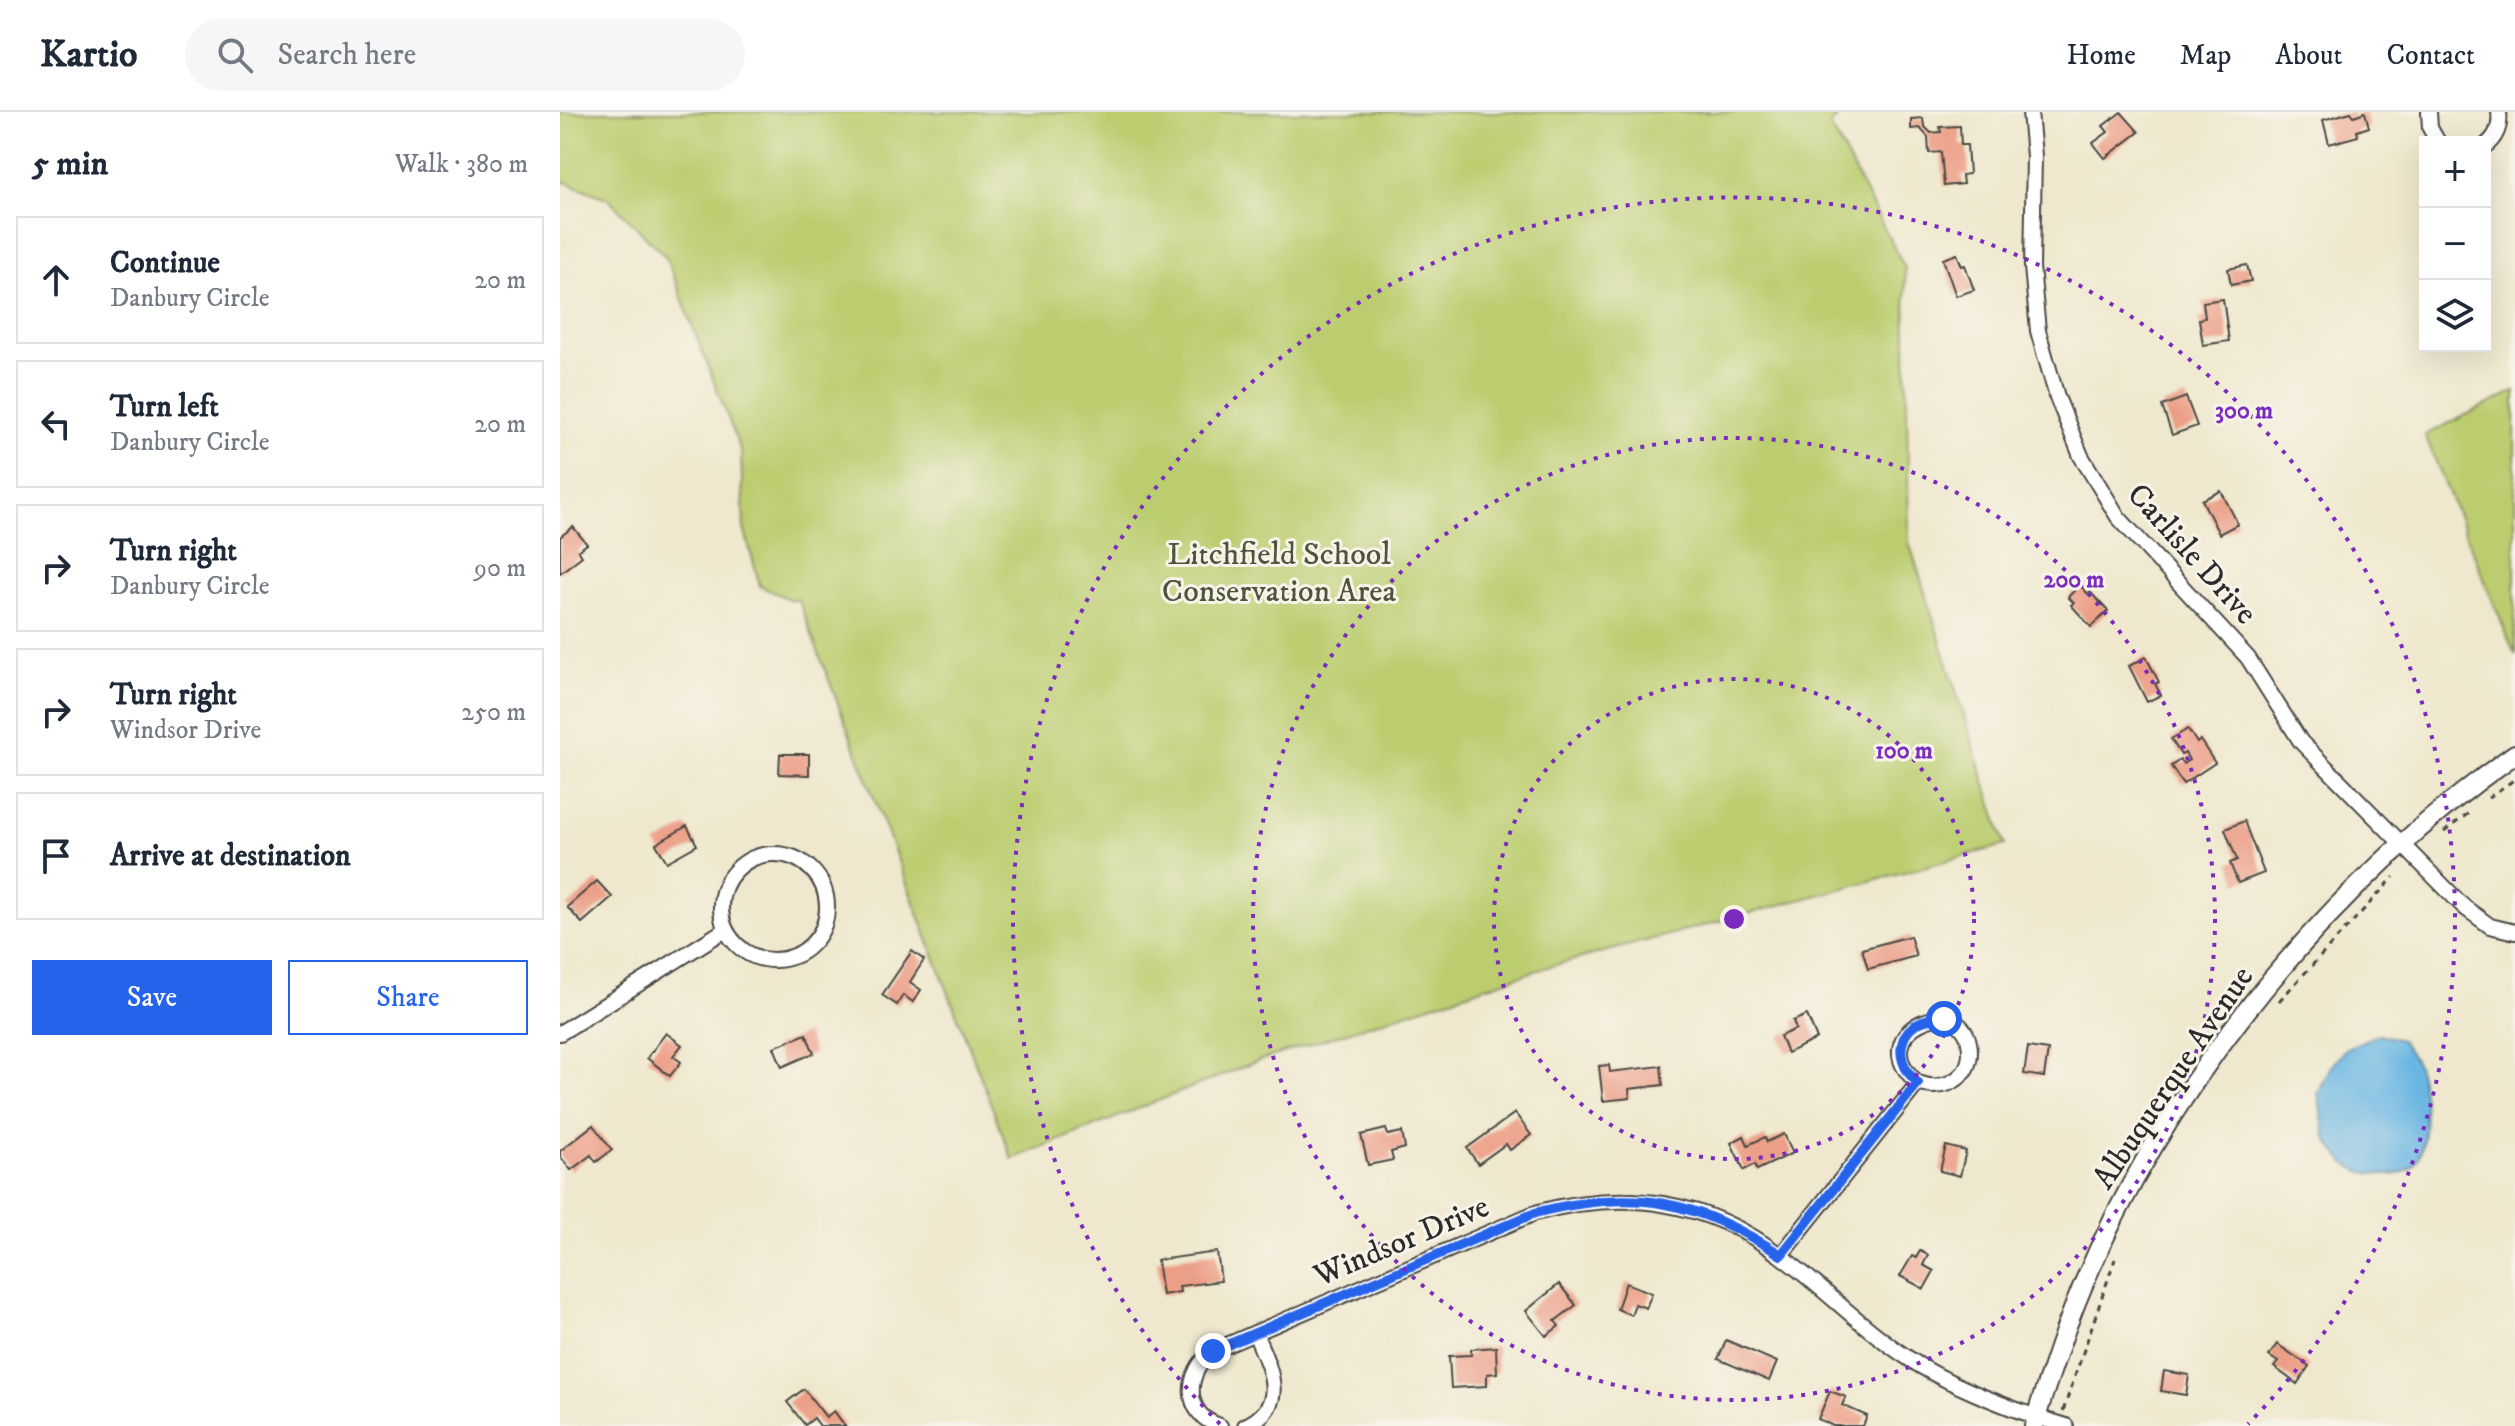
<!DOCTYPE html>
<meta charset="utf-8">
<style>
body{margin:0;font-family:"IM FELL DW Pica",serif;background:#f6f6f7;color:#1f2937}
.controls{position:absolute;right:24px;top:24px;display:grid;overflow:hidden;border-radius:0px;box-shadow:0 8px 32px #0002}
.controls button{width:72px;height:72px;display:grid;place-items:center;padding:0;border:0;border-bottom:2px solid #e0e1e3;background:#fff;color:#1f2937;font:40px sans-serif}
.stop{position:absolute;width:24px;height:24px;margin:-18px;border:6px solid #2563eb;border-radius:50%;background:#fff}
.stop.end{background:#2563eb;border-color:#fff;box-shadow:0 2px 8px #0008}
.list{margin:0;padding:0;list-style:none}
h2{display:flex;justify-content:space-between;align-items:center;height:104px;margin:0;padding:0 32px;font-size:34px}
h2 small{font-size:26px;font-weight:400;color:#747a83}
.list li{display:grid;grid-template-columns:52px 1fr auto;gap:24px;align-items:center;box-sizing:border-box;height:128px;margin:0 16px 16px;padding:0 16px;border:2px solid #e0e1e3;border-radius:0px}
.list b{display:block;font-size:30px;white-space:nowrap}
.list p{margin:0;font-size:26px;white-space:nowrap;color:#747a83}
.list em{font-size:26px;font-style:normal;color:#747a83}
.actions{display:flex;gap:16px;padding:24px 32px}
.actions a{flex:1;padding:18px 0;border:2px solid #2563eb;border-radius:0px;text-align:center;font-size:28px;color:#2563eb}
.actions .main{background:#2563eb;color:#fff}
.icon{flex:none;width:44px;height:44px;fill:none;stroke:currentColor;stroke-width:2;stroke-linecap:round;stroke-linejoin:round}
.map{position:relative;flex:none;width:1955px;height:1314px;overflow:hidden}
header{display:flex;align-items:center;gap:48px;box-sizing:border-box;height:112px;padding:0 40px;background:#fff;border-bottom:2px solid #e0e1e3}
header strong{font-size:38px}
nav{display:flex;gap:44px;margin-inline-start:auto;font-size:28px}
.search{width:560px;height:72px;background:#f6f6f7;display:flex;align-items:center;gap:20px;box-sizing:border-box;padding:0 28px;border-radius:44px;color:#747a83;font-size:30px}
main{display:flex}
aside{flex:1;background:#fff}
.map>svg:first-child{display:block}
</style>
<header>
<strong>Kartio</strong>
<div class="search"><svg class="icon" aria-label="search" viewBox="0 0 24 24"><circle cx="10" cy="10" r="6"/><path d="M15 15l6 6"/></svg>Search here</div>
<nav><a>Home</a><a>Map</a><a>About</a><a>Contact</a></nav>
</header>
<main>
<aside>
<h2>5 min<small>Walk · 380 m</small></h2>
<ul class="list">
<li><svg class="icon" aria-label="ahead" viewBox="0 0 24 24"><path d="M12 20V5M6 11l6-6 6 6"/></svg><div><b>Continue</b><p>Danbury Circle</p></div><em>20 m</em></li>
<li><svg class="icon" aria-label="left" viewBox="0 0 24 24"><path d="M17 20v-9H6M10 6l-5 5 5 5"/></svg><div><b>Turn left</b><p>Danbury Circle</p></div><em>20 m</em></li>
<li><svg class="icon" aria-label="right" viewBox="0 0 24 24"><path d="M7 20v-9h11M14 6l5 5-5 5"/></svg><div><b>Turn right</b><p>Danbury Circle</p></div><em>90 m</em></li>
<li><svg class="icon" aria-label="right" viewBox="0 0 24 24"><path d="M7 20v-9h11M14 6l5 5-5 5"/></svg><div><b>Turn right</b><p>Windsor Drive</p></div><em>250 m</em></li>
<li><svg class="icon" aria-label="arrive" viewBox="0 0 24 24"><path d="M6 21V4h12l-3 4 3 4H6"/></svg><div><b>Arrive at destination</b></div></li>
</ul>
<div class="actions"><a class="main">Save</a><a>Share</a></div>
</aside>
<div class="map">
<svg width="1955" height="1314" viewBox="0 0 1955 1314">
<rect width="100%" height="100%" fill="#f7f3e8"/>
<filter id="ink" filterUnits="userSpaceOnUse"><feTurbulence type="fractalNoise" baseFrequency=".0125" numOctaves="2"/><feDisplacementMap in="SourceGraphic" scale="16" xChannelSelector="R" yChannelSelector="G"/><feConvolveMatrix kernelMatrix="1 2 1 2 8 2 1 2 1" color-interpolation-filters="sRGB"/></filter>
<filter id="wash" filterUnits="userSpaceOnUse"><feTurbulence type="fractalNoise" baseFrequency=".006" numOctaves="4" result="noise"/><feDisplacementMap in="SourceGraphic" scale="32" xChannelSelector="R" yChannelSelector="G"/><feGaussianBlur stdDeviation="1.8" result="paint"/><feColorMatrix in="noise" values="0 0 0 0 0 0 0 0 0 0 0 0 0 0 0 0 0 1.4 0 .05"/><feComposite in="paint" operator="in"/></filter>
<g filter="url(#wash)">
<rect width="100%" height="100%" fill="#efe8ce"/>
<!-- green -->
<g fill="#bccd70" stroke="#747c4e" stroke-width="2">
<polygon points="0,0 1283,0 1270,13 1345,156 1349,430 1445,733 984,856 698,949 452,1047 238,487 233,489 200,474 184,416 181,340 106,145 49,87 0,68"/>
<polygon points="1955,279 1955,543 1865,323"/>
</g>
<!-- water -->
<path fill="#6ab6e3" stroke="#4a7087" stroke-width="2" d="M1819,922L1841,928C1846,936 1854,945 1857,954C1866,977 1870,1037 1852,1055C1839,1068 1802,1063 1788,1053C1782,1048 1772,1035 1768,1029C1762,1015 1761,995 1758,981L1770,956L1786,936Z"/>
<g id="blocks">
<!-- building -->
<g fill="#ec9f87">
<polygon points="1561,0 1579,20 1545,46 1533,31 1548,20 1543,14"/>
<polygon points="1791,0 1794,4 1805,0 1809,15 1797,19 1798,24 1769,32 1763,8"/>
<polygon points="1363,6 1364,14 1371,21 1381,20 1380,15 1400,14 1401,33 1407,33 1409,62 1402,63 1403,72 1384,74 1381,40 1369,41 1368,25 1360,16 1351,17 1351,7"/>
<polygon points="1397,142 1402,154 1405,153 1414,178 1396,184 1383,147"/>
<polygon points="1687,153 1691,169 1671,173 1668,157"/>
<polygon points="1663,187 1669,229 1643,233 1639,207 1645,206 1643,190"/>
<polygon points="1626,285 1637,314 1612,323 1602,294"/>
<polygon points="1661,379 1678,412 1659,422 1642,388"/>
<polygon points="13,415 27,432 18,439 22,444 0,461 0,425"/>
<polygon points="1520,473 1528,482 1530,480 1548,499 1531,515 1511,493 1514,491 1508,485"/>
<polygon points="1586,545 1599,570 1595,572 1601,583 1587,590 1569,554"/>
<polygon points="1628,617 1637,631 1640,628 1655,651 1623,672 1611,654 1620,648 1623,652 1629,648 1625,641 1621,643 1611,627"/>
<polygon points="220,642 249,642 249,663 219,662"/>
<polygon points="1684,709 1704,761 1678,771 1670,751 1677,748 1665,717"/>
<polygon points="127,714 137,733 107,750 96,732"/>
<polygon points="37,769 52,785 22,811 7,795"/>
<polygon points="1350,824 1356,844 1308,857 1302,837"/>
<polygon points="352,839 364,848 350,870 361,878 353,890 343,883 337,893 322,883"/>
<polygon points="1247,903 1257,927 1227,941 1220,924 1236,917 1233,909"/>
<polygon points="106,921 122,933 113,944 121,950 110,964 87,946"/>
<polygon points="246,922 254,941 222,955 214,935"/>
<polygon points="1468,935 1488,938 1484,965 1464,962"/>
<polygon points="1049,953 1050,960 1101,954 1103,973 1069,977 1070,986 1043,989 1039,954"/>
<polygon points="955,1001 971,1023 950,1038 946,1032 918,1052 907,1036"/>
<polygon points="33,1013 52,1038 36,1050 31,1043 11,1058 0,1044 0,1039"/>
<polygon points="826,1017 828,1023 842,1020 845,1036 831,1040 833,1048 808,1053 801,1023"/>
<polygon points="1224,1022 1233,1041 1197,1058 1195,1052 1184,1058 1171,1031 1184,1024 1188,1033 1205,1025 1207,1030"/>
<polygon points="1386,1034 1406,1039 1400,1064 1380,1059"/>
<polygon points="1360,1139 1368,1143 1363,1153 1374,1159 1364,1177 1340,1164 1352,1144 1356,1146"/>
<polygon points="657,1140 661,1169 619,1174 620,1180 602,1183 597,1148"/>
<polygon points="1066,1171 1092,1181 1086,1196 1075,1192 1071,1203 1057,1197"/>
<polygon points="999,1172 1016,1193 995,1209 999,1214 986,1224 966,1199"/>
<polygon points="1166,1228 1217,1250 1209,1269 1158,1247"/>
<polygon points="1717,1232 1749,1254 1737,1272 1714,1255 1718,1250 1709,1244"/>
<polygon points="936,1235 937,1261 927,1262 927,1274 891,1276 889,1244 911,1243 911,1237"/>
<polygon points="1604,1259 1629,1263 1626,1283 1601,1279"/>
<polygon points="244,1277 266,1305 274,1299 285,1314 260,1314 254,1306 245,1313 227,1290"/>
<polygon points="1270,1279 1286,1285 1282,1293 1307,1304 1303,1314 1273,1314 1258,1307"/>
</g>
</g>
</g>
<g filter="url(#ink)">
<use href="#blocks" fill-opacity="0" stroke="#484743" stroke-width="2"/>
<g fill="none" stroke-linecap="round" stroke-linejoin="round">
<defs>
<g id="minor">
<polyline points="1470,0 1474,44 1472,155 1478,219 1497,285 1521,344 1558,405 1688,546 1741,630 1904,795 1930,814 1955,820"/>
<polyline points="1869,0 1870,16 1878,30"/>
<path d="M1925,34C1936,26 1941,14 1939,0"/>
<circle cx="214" cy="795" r="53"/>
<polyline points="0,921 165,818"/>
<path d="M1221,1143L1358,971C1382,980 1411,968 1410,938C1406,873 1298,921 1358,971"/>
<path d="M660,1314C622,1302 625,1260 653,1239L975,1101C1065,1077 1147,1087 1222,1145C1264,1176 1301,1215 1345,1244C1387,1273 1457,1300 1506,1314"/>
<path d="M685,1314C731,1293 709,1255 695,1221"/>
</g>
<path id="tertiary" d="M1474,1314C1480,1289 1490,1264 1498,1239C1578,1005 1753,784 1955,642"/>
</defs>
<!-- minor casing -->
<use href="#minor" stroke="#484743" stroke-width="18"/>
<!-- tertiary casing -->
<use href="#tertiary" stroke="#484743" stroke-width="22"/>
<!-- path -->
<g stroke="#484743" stroke-width="3" stroke-dasharray="6 6" stroke-linecap="butt">
<polyline points="1928,686 1955,667"/>
<polyline points="1884,720 1910,700"/>
<polyline points="1719,889 1834,765"/>
<polyline points="1503,1299 1555,1147"/>
</g>
<!-- minor -->
<use href="#minor" stroke="#fff" stroke-width="14"/>
<!-- tertiary -->
<use href="#tertiary" stroke="#fff" stroke-width="18"/>
</g>
</g>
<g fill="none" stroke-linecap="round" stroke-linejoin="round" filter="url(#ink)">
<!-- route -->
<path stroke="#2563eb" stroke-width="10" d="M653,1239L975,1101C1074,1075 1137,1088 1221,1143L1358,971C1326,944 1343,902 1384,907"/>
</g>
<!-- distance rings -->
<g fill="none" stroke="#7b2cbf" stroke-width="4" stroke-dasharray="4 8">
<circle cx="1174" cy="807" r="240"/>
<circle cx="1174" cy="807" r="481"/>
<path d="M660 1312A721 721 0 1 1 1688 1312"/>
</g>
<g text-anchor="middle" stroke-width="6" stroke-linejoin="round" paint-order="stroke">
<!-- park labels -->
<g font-size="32" fill="#4f543c" stroke="#f7f3e8">
<text x="719" y="452">Litchfield School<tspan x="719" dy="37">Conservation Area</tspan></text>
</g>
<!-- street labels -->
<g font-size="32" fill="#2b2b2b" stroke="#f7f3e8">
<text transform="translate(1633 441) rotate(48)" y="11">Carlisle Drive</text>
<text transform="translate(1612 965) rotate(-56)" y="11">Albuquerque Avenue</text>
<text transform="translate(841 1128) rotate(-23)" y="11">Windsor Drive</text>
</g>
</g>
<circle cx="1174" cy="807" r="12" fill="#7b2cbf" stroke="#f7f3e8" stroke-width="4"/>
<g font-size="24" text-anchor="middle" font-weight="bold" fill="#7b2cbf" stroke="#f7f3e8" stroke-width="6" stroke-linejoin="round" paint-order="stroke">
<text x="1684" y="306">300 m</text>
<text x="1514" y="475">200 m</text>
<text x="1344" y="646">100 m</text>
</g>
</svg>
<div class="controls">
<button>+</button>
<button>−</button>
<button><svg class="icon" aria-label="layers" viewBox="0 0 24 24"><path d="M12 4l9 5-9 5-9-5zM3 14l9 5 9-5"/></svg></button>
</div>
<div class="stop" style="left:1384px;top:907px"></div>
<div class="stop end" style="left:653px;top:1239px"></div>
</div>
</main>
